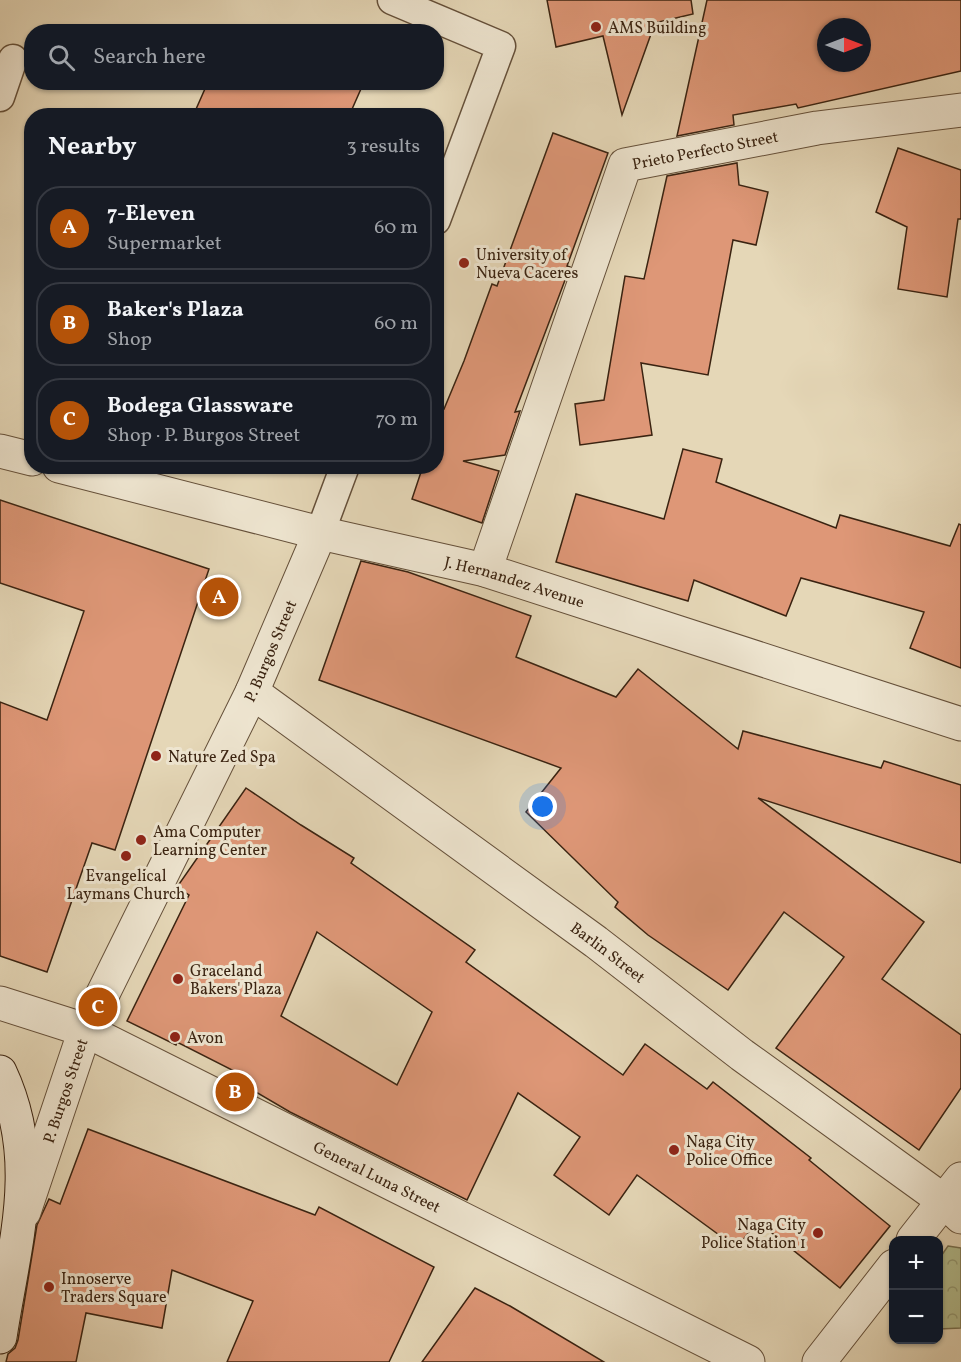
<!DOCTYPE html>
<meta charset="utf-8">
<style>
body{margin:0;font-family:Vollkorn,serif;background:#20242c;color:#f1f3f6}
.controls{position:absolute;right:18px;bottom:18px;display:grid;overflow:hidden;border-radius:12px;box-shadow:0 2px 4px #0004}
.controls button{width:54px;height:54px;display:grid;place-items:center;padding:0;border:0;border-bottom:2px solid #363941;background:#171b24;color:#f1f3f6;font:30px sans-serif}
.compass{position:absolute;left:817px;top:18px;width:54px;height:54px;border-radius:50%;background:#171b24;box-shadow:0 2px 4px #0004;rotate:90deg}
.you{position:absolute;left:543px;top:807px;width:21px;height:21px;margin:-15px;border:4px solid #fff;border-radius:50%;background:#1a73e8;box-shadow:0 0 0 9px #1a73e833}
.badge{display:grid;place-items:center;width:39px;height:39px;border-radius:50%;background:#b45309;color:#fff;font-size:20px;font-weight:700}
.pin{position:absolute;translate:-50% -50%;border:3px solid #fff;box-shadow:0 2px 6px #0006}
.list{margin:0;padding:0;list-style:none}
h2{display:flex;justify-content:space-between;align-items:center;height:78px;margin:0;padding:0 24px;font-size:26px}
h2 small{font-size:20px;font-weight:400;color:#9ea1a6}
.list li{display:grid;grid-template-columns:39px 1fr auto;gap:18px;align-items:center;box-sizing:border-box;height:84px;margin:0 12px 12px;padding:0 12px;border:2px solid #363941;border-radius:24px}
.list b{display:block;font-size:22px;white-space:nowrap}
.list p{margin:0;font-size:20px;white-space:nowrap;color:#9ea1a6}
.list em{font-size:20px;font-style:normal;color:#9ea1a6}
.icon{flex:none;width:33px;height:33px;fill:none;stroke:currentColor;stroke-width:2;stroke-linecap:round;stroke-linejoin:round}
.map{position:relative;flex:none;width:961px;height:1362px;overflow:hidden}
.search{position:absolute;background:#171b24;box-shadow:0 2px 4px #0004;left:24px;top:24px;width:420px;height:66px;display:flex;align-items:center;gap:15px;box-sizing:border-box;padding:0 21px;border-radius:24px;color:#9ea1a6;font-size:22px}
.panel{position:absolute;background:#171b24;box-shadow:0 2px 4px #0004;left:24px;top:108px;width:420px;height:366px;border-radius:24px}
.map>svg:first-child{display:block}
</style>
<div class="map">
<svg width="961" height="1362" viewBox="0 0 961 1362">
<defs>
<pattern id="park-crowns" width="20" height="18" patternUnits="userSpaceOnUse" patternTransform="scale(1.5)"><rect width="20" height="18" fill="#b3be8f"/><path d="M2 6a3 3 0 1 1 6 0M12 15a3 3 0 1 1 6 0" fill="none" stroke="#939a73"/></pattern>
</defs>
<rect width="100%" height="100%" fill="#e5d7b7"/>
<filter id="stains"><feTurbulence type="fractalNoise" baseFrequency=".00333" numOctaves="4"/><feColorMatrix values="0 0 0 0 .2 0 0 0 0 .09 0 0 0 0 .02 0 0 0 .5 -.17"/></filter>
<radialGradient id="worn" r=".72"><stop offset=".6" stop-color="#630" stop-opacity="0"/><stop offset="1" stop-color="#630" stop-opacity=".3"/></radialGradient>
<!-- park -->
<polygon fill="url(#park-crowns)" stroke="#767050" stroke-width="1.5" points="948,1246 961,1248 961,1328 939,1329 939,1259"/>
<!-- building -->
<g fill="#de9777" stroke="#3a2311" stroke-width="1.5" fill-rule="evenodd">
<polygon points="547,0 691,0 693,14 655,23 622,115 603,36 556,47"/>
<path d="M707,0H961V71L798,108L796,104L733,115L734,125L677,136ZM826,27H862V63H826Z"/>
<polygon points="208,82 364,82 349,116 193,116"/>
<polygon points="553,133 608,153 567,266 570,267 515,412 520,411 505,455 463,461 499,471 482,523 412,499 423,466 436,466 436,406 444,409 464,361 492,284 497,286"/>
<polygon points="898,148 961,170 961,219 958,219 947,297 898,289 907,227 876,212"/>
<polygon points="737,163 739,185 768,192 756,245 733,240 708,375 641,363 652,435 580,445 575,404 604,400 625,276 644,279 667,176"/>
<polygon points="683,449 722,459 716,482 836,528 840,515 950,546 959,524 961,525 961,668 910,648 924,612 801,578 786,616 694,580 688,601 556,562 576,494 664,519"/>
<polygon points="0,500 209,569 115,850 92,843 47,972 0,956 0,702 47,720 84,611 0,583"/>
<polygon points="361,561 408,572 531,616 516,657 616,697 638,669 738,749 743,731 881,768 884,761 961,785 961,863 758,798 924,922 882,979 961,1035 961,1088 919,1150 776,1048 844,957 784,912 728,990 648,935 615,907 618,902 526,812 561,768 319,680"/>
<path d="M246,788L301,825L354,858L351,863L475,950L466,962L623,1075L645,1044L707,1089L713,1082L811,1158L809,1160L890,1226L840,1288L757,1221L737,1248L637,1175L609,1215L554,1175L580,1137L518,1093L467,1200L290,1112L244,1085L248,1078L177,1042L176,1045L127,1021L189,895L177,887ZM317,932L432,1012L397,1085L281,1016Z"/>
<polygon points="88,1129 315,1215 319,1207 434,1267 389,1362 227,1362 253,1301 172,1270 162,1328 86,1313 76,1362 6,1362 8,1354 15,1348 18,1340 37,1225 49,1199 60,1204"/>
<polygon points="475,1288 510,1306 604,1362 422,1362"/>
</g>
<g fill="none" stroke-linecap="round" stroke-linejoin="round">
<defs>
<g id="service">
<polyline points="392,0 501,46 436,220"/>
<polyline points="0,97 13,59"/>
<polyline points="320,533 345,466"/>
</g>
<g id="minor">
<path id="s1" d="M485,570L625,165L817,128L961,110"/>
</g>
<g id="tertiary">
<polyline points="0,451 32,459"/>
<path id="s2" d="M59,466L320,533L485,570L961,724"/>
<path id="s3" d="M252,692L596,942L742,1055L944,1201L961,1217"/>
<path id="s4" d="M0,1003L85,1030L748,1362"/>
<path id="s5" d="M24,1212L85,1030L252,692L320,533"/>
<polyline points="913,1240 961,1179"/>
<polyline points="819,1362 894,1266"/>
</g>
<path id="secondary" d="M0,1072C42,1161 14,1245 0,1337"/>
</defs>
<!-- service casing -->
<use href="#service" stroke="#65503a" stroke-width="31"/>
<!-- minor casing -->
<use href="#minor" stroke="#65503a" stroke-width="35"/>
<!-- tertiary casing -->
<use href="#tertiary" stroke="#65503a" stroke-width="35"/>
<!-- secondary casing -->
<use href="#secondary" stroke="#3a2311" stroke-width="35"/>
<!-- service -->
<use href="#service" stroke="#eee5d0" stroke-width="28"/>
<!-- minor -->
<use href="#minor" stroke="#eee5d0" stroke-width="33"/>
<!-- tertiary -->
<use href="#tertiary" stroke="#eee5d0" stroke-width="33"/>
<!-- secondary -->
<use href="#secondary" stroke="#eee5d0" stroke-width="33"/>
</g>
<!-- markers -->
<g fill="#8f2418" stroke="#eee5d0" stroke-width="2">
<circle cx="596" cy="27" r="6"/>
<circle cx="464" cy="263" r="6"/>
<circle cx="156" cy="756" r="6"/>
<circle cx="141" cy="840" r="6"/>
<circle cx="126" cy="856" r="6"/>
<circle cx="178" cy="979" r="6"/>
<circle cx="175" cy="1037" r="6"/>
<circle cx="674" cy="1150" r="6"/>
<circle cx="818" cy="1233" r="6"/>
<circle cx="49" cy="1287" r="6"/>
</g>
<g text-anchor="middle" stroke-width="6" stroke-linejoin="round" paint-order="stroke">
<!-- poi labels -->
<g font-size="16" fill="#3a2311" stroke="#eee5d0" text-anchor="start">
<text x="608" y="33">AMS Building</text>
<text x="476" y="260">University of<tspan x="476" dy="18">Nueva Caceres</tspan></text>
<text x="168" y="762">Nature Zed Spa</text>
<text x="153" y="837">Ama Computer<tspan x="153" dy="18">Learning Center</tspan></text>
<text x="126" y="881" text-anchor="middle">Evangelical<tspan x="126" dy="18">Laymans Church</tspan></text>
<text x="190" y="976">Graceland<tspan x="190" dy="18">Bakers' Plaza</tspan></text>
<text x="187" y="1043">Avon</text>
<text x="686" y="1147">Naga City<tspan x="686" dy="18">Police Office</tspan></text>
<text x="806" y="1230" text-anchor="end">Naga City<tspan x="806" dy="18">Police Station 1</tspan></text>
<text x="61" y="1284">Innoserve<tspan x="61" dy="18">Traders Square</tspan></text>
</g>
<!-- street labels -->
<g font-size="16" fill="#3a2311" stroke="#eee5d0">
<text dy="6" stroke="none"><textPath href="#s1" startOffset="510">Prieto Perfecto Street</textPath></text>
<text dy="6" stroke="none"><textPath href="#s2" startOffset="470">J. Hernandez Avenue</textPath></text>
<text dy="6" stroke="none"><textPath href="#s5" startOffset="614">P. Burgos Street</textPath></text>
<text dy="6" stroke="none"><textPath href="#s3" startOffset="441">Barlin Street</textPath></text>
<text dy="6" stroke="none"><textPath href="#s5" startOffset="128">P. Burgos Street</textPath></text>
<text dy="6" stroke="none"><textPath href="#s4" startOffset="416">General Luna Street</textPath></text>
</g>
</g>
<rect width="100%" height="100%" filter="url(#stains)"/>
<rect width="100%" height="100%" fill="url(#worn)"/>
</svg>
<div class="controls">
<button>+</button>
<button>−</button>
</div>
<svg class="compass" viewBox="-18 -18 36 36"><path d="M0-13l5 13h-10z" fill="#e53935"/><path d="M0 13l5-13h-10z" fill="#9ea1a6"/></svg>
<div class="you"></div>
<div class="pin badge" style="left:219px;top:597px">A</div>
<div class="pin badge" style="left:235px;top:1092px">B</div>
<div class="pin badge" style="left:98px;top:1007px">C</div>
<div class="search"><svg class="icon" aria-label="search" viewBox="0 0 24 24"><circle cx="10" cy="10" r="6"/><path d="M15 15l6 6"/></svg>Search here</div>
<section class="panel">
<h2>Nearby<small>3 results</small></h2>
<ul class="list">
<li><span class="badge">A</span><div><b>7-Eleven</b><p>Supermarket</p></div><em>60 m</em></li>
<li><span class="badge">B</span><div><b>Baker's Plaza</b><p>Shop</p></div><em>60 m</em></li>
<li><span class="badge">C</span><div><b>Bodega Glassware</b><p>Shop · P. Burgos Street</p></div><em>70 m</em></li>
</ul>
</section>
</div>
